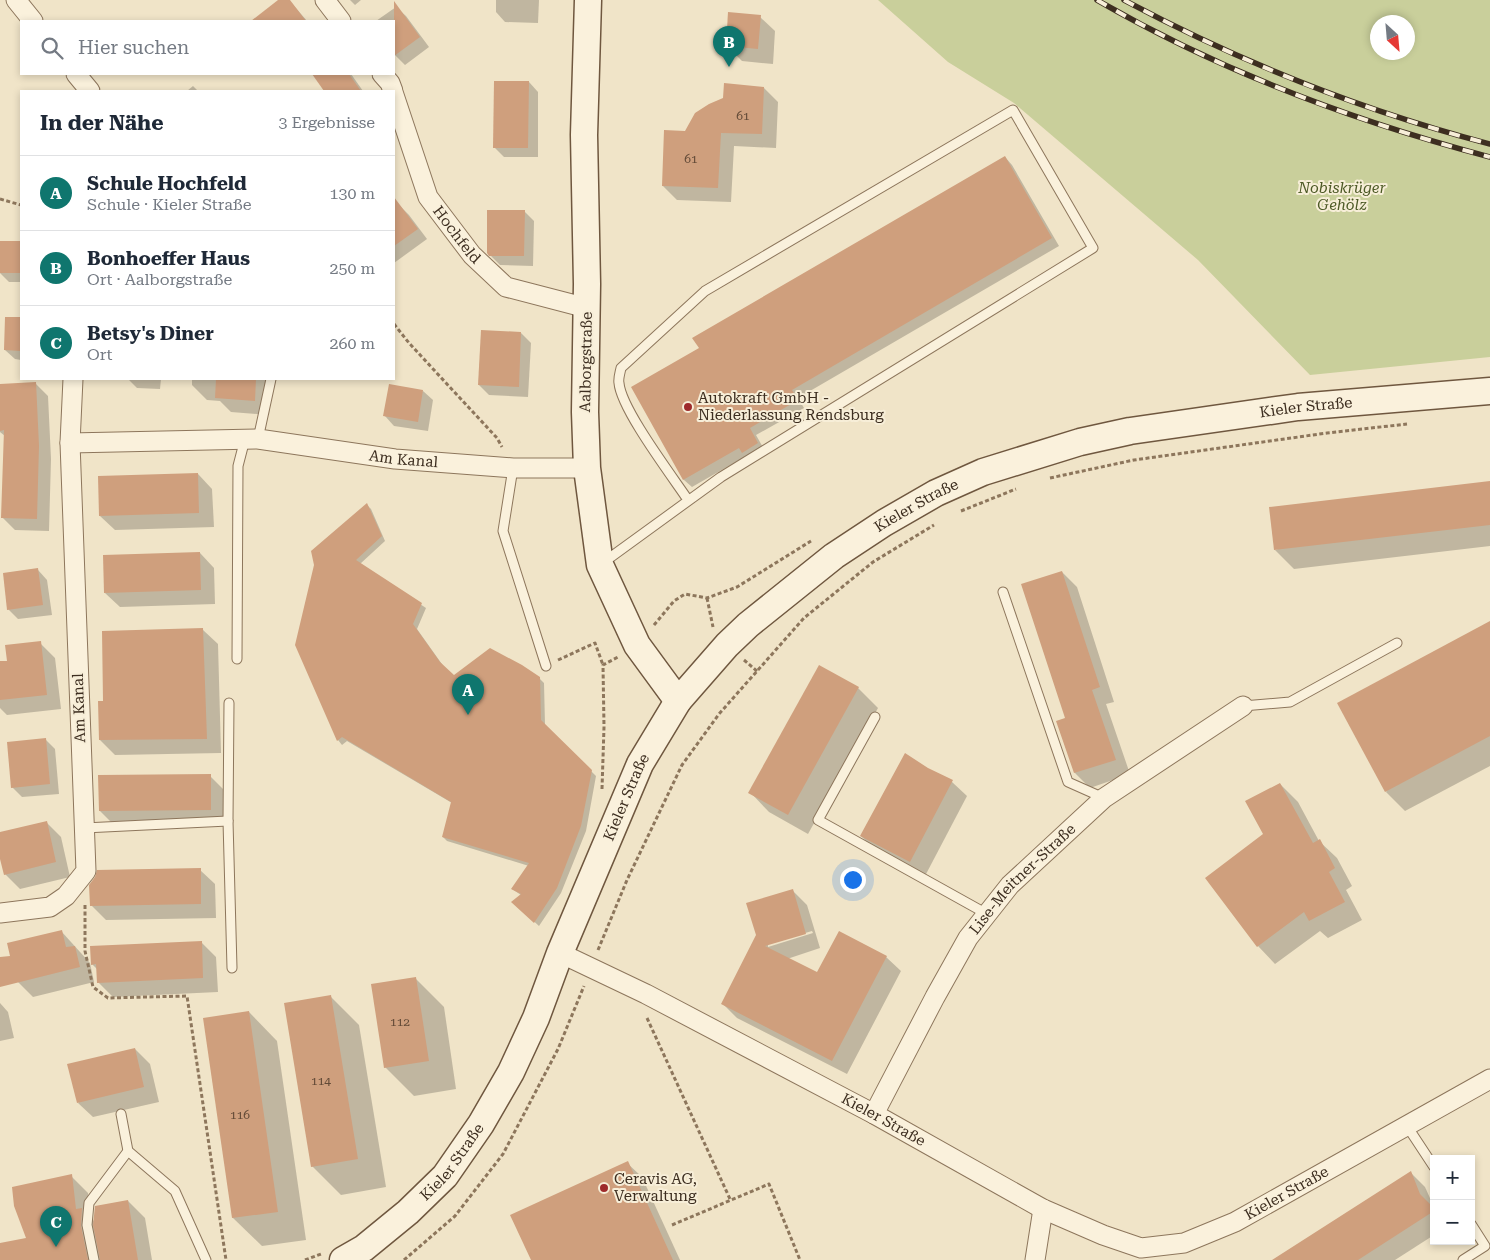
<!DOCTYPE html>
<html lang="de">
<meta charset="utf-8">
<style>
body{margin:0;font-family:"Roboto Serif",serif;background:#f2f2f3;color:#1f2937}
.controls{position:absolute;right:15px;bottom:15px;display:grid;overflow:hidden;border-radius:0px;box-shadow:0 2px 8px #0003}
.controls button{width:45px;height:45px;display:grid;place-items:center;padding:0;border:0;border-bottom:1px solid #e0e1e3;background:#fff;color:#1f2937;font:25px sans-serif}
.compass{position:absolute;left:1370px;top:15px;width:45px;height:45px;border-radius:50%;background:#fff;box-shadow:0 2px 8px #0003;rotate:154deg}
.you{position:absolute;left:852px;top:879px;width:18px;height:18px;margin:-12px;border:4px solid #fff;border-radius:50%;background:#1a73e8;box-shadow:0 0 0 8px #1a73e833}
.badge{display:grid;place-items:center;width:32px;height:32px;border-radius:50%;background:#0f766e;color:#fff;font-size:16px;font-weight:700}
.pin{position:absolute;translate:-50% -41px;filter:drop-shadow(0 1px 2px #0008)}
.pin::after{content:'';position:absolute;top:26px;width:18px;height:15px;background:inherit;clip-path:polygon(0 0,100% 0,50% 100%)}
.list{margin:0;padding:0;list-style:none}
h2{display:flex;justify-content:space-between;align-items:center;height:65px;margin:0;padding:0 20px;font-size:21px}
h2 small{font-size:16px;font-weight:400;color:#747a83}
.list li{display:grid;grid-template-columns:32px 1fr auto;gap:15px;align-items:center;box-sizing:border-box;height:75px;padding:0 20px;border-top:1px solid #e0e1e3}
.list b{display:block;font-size:19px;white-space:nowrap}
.list p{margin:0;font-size:16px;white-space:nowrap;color:#747a83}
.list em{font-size:16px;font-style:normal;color:#747a83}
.icon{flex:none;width:28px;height:28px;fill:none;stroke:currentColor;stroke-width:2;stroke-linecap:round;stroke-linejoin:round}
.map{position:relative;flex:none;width:1490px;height:1260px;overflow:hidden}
.search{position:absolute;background:#fff;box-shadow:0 2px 8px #0003;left:20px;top:20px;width:375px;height:55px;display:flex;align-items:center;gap:12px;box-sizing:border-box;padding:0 18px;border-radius:0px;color:#747a83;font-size:19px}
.panel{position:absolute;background:#fff;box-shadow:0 2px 8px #0003;left:20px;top:90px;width:375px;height:290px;border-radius:0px}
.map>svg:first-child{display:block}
</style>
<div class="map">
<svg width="1490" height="1260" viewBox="0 0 1490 1260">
<rect width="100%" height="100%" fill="#f0e4c8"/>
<!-- green -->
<path fill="#c9cf9b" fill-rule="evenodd" d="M878,0H1490V357L1310,375L1198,260L1014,103L948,62ZM1378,22H1408V52H1378Z"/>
<!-- shadow -->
<g fill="#0003" fill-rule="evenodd">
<polygon points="280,0 289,0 307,21 269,21 263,13"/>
<polygon points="350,0 361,0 355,5"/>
<polygon points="496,0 539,0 538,23 505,22 496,12"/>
<polygon points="396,7 406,16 429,47 405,65 394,54 394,21 376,21"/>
<polygon points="760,17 775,31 773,64 742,61 727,46"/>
<polygon points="313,74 351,74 363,91 326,91"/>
<polygon points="529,82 538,92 538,157 504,157 494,147"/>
<polygon points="193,86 198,91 187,91"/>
<polygon points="764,88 778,102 776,148 734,146 731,202 677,200 663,186 685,132"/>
<polygon points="1005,157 1012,165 1059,246 798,398 804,408 756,435 765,451 750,460 746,456 692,487 684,480 633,387 701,349"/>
<polygon points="399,205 409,215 427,239 394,263 394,209"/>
<polygon points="524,211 534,221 533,266 500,265 488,253"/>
<polygon points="0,242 21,243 21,282 9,282 0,273"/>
<polygon points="6,318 21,318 21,360 15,359 5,350"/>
<polygon points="521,333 531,343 528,397 489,395 479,385"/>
<polygon points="128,379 161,379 160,389 137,388"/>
<polygon points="192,379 272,379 269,415 231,412 220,401 207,400 192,385"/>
<polygon points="36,384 48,396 51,459 49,531 15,530 2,517 5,436 0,432 0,385"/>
<polygon points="423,391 433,400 428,431 394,426 385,416"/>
<polygon points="198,474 212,489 214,527 115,530 100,516"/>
<polygon points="1490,483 1490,546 1294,569 1275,550"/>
<polygon points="367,505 371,509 385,541 360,564 426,608 417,629 444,667 454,676 539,678 544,683 545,725 596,776 586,831 561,893 539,926 513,902 521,895 512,889 529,866 447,841 443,837 452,803 347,741 342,745 338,740 297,645"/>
<polygon points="200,553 214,568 215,604 120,607 105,593"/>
<polygon points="38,570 47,580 52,615 18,619 8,609"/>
<polygon points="1062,572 1077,587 1114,702 1106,704 1130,774 1090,788 1075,773 1058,722 1067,719"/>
<polygon points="1490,623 1490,766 1405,811 1386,792"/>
<polygon points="203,630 218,644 221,753 115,755 100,740"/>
<polygon points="40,643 55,658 61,709 7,715 0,708 0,663 8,662"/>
<polygon points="820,667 858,688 878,708 808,834 769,812 750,792"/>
<polygon points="45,739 55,749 59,794 22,797 12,787"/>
<polygon points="927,769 952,782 967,796 925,876 876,851 861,836"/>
<polygon points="210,776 225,791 225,825 115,826 100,811"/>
<polygon points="1280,784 1298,802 1319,841 1337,858 1352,886 1346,890 1362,920 1328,938 1320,931 1275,964 1258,946 1265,835"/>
<polygon points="46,822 61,837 70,877 20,889 5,874 0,853 0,833"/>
<polygon points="200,870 215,884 216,918 106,920 91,905"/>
<path d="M792,890L807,905L820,948L787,959L818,974L886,957L901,971L847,1074L737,1018L722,1003ZM812,931L813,933L768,947V944Z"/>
<polygon points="61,931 90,963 94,982 33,997 18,982"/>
<polygon points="201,942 216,957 218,992 113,997 98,982 98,970 92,964"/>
<polygon points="415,978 444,1007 456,1089 414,1096 385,1067"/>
<polygon points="330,996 359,1025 386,1187 341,1195 312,1166"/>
<polygon points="0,1003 8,1012 14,1038 0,1041"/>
<polygon points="249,1012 277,1041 306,1240 262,1246 233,1218"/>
<polygon points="135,1049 150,1064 159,1102 93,1117 78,1103"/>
<polygon points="627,1163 642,1177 680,1260 532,1260"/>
<polygon points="1411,1173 1425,1187 1434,1207 1434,1235 1395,1260 1275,1260"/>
<polygon points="71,1176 88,1193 92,1219 95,1222 128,1201 145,1218 152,1260 0,1260 0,1245 28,1239"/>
</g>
<!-- building -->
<g fill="#cf9f7d">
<polygon points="278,0 290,0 306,21 251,21"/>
<polygon points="394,1 420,37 394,56"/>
<polygon points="728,12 761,15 758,49 726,46"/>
<polygon points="312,74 349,74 361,91 324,91"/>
<polygon points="494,81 529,81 528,148 493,148"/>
<polygon points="724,83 764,87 762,134 721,133 718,188 662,186 664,130 685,131 695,113 709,104 723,98"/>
<polygon points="1005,156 1052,238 792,390 798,400 750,428 758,443 742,453 739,448 683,480 631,387 699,348 692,338"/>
<polygon points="394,197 418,229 394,246"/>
<polygon points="487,210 525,210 524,256 489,256 487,253"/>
<rect x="0" y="241" width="21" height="32"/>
<polygon points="5,317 21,317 21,351 4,350"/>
<polygon points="481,330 521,332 519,387 478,385"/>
<polygon points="216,379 256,379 255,401 215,398"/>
<polygon points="36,382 39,446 37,519 1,518 4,430 0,431 0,384"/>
<polygon points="389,384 423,390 418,422 383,416"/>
<polygon points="198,473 199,513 99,516 98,476"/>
<polygon points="1490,481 1490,525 1274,550 1269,507"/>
<polygon points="367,503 382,536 356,560 422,603 413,624 440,662 454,675 490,648 522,665 540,677 541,720 592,770 581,826 557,888 534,923 511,902 521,894 511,889 529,863 442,837 451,802 342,737 337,741 295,645 314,565 311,551"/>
<polygon points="200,552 201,590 104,593 103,555"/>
<polygon points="38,568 43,605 7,610 3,573"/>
<polygon points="1062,571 1100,687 1092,690 1116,760 1074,773 1056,721 1065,718 1021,584"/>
<polygon points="1490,621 1490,736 1385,792 1337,703"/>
<polygon points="203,628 207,739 99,740 98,701 103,701 102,631"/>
<polygon points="41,641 47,695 0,700 0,661 7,661 5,645"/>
<polygon points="819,665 859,687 788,815 748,793"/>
<polygon points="46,738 50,784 11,788 7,742"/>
<polygon points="905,753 928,768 953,780 910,862 860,836"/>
<polygon points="211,774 211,810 99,811 98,775"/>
<polygon points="1280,783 1313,843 1320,839 1335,868 1329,872 1345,902 1309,921 1304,912 1257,947 1205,878 1263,834 1245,801"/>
<polygon points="47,821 56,862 4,875 0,859 0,832"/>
<polygon points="201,868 201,904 90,906 89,885 95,877 97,870"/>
<polygon points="793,889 806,934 765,946 817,972 839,931 887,956 832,1061 721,1004 756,935 746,903"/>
<polygon points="62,930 66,947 75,946 80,967 0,987 0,957 10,956 7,943"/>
<polygon points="202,941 203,978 97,983 96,964 91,965 90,946"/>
<polygon points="416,977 429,1061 384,1068 371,984"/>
<polygon points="331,995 358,1159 311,1167 284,1003"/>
<polygon points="249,1011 278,1212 232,1218 203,1018"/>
<polygon points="135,1048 144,1087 77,1103 67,1064"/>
<polygon points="628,1161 673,1260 531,1260 510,1215"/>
<polygon points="1411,1171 1420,1194 1434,1208 1434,1211 1358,1260 1272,1260"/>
<polygon points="72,1174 76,1209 82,1208 81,1226 88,1260 0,1260 0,1243 26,1238 14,1206 12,1187"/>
<polygon points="128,1200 138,1260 100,1260 93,1225 95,1206"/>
</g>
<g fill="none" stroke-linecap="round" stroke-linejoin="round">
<defs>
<g id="lane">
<polyline points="258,439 271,379"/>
<polyline points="513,468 503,531 546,666"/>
<path d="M604,562L721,477L1093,248L1013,110L705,291L621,368C620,373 618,379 619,383C621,409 672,476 688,500"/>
<polyline points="1003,592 1068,782 1104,798"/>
<polyline points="237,659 238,466 245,439"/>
<polyline points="229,703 228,821 232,968"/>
<polyline points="1243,706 1290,702 1397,643"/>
<polyline points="875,717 818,820 987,914"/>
<polyline points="84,828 228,821"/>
<polyline points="121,1114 128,1151 175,1191 206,1260"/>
<polyline points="1407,1126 1434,1167"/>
<polyline points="94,1260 87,1225 89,1203 128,1151"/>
<polyline points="1463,1260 1485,1246 1471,1224"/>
</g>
<g id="street">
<polyline points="16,0 33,21"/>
<polyline points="325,0 341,21"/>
<polyline points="76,74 90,91"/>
<polyline points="382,74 390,83 393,91"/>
<path id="s1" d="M394,95L428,197L472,255L506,287L587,308"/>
<path id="s2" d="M70,443L258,439L395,459L513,468H587"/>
<polyline points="0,913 50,907 66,896 86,871 70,443 73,379"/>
<path id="s3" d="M560,953L646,994L874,1114L1043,1209L1103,1235L1141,1248L1184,1243L1235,1222L1490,1079"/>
<path id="s4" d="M874,1114L935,997L968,938L1010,885L1104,798L1243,706"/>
<polyline points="1035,1260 1043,1209"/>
</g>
<g id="secondary">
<polyline points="588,0 584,135 587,284 585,412 587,468 600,565 637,645 678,701"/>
<path id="s5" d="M343,1260L364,1248L408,1212L445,1176L481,1124L511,1072L536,1018L560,953L640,764L678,701L727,645L748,625L834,556L884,523L936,493L983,472L1080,442L1130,431L1298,407L1490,391"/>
</g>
</defs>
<!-- lane casing -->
<use href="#lane" stroke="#8d765c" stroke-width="11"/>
<!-- street casing -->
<use href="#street" stroke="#8d765c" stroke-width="21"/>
<!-- secondary casing -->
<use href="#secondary" stroke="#6f573f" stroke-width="29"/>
<!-- path -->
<g stroke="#8d765c" stroke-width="3" stroke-dasharray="4 2.5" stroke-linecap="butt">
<polyline points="0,199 21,205"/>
<polyline points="394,324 409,343 497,438 502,447"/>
<polyline points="1050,478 1134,460 1327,433 1407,424"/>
<polyline points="961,511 1016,489"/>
<polyline points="707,598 713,627"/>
<polyline points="654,625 674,601 685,594 707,598 737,587 811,541"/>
<polyline points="558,660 595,643 603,665"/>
<polyline points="744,660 758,672"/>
<polyline points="602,789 604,727 603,665 618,657"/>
<polyline points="85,905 85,951 93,987 108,998 187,996 226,1260"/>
<polyline points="598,950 627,880 682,765 719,714 804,618 873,562 934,525"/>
<polyline points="647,1018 730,1199"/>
<polyline points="672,1225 769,1184 800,1260"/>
<polyline points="305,1260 321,1254"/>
<polyline points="404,1260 455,1216 503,1154 558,1049 584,986"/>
</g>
<!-- lane -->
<use href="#lane" stroke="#faf1dc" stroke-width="9"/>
<!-- street -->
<use href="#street" stroke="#faf1dc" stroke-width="19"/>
<!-- secondary -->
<use href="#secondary" stroke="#faf1dc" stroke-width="26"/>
<defs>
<g id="rail">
<path d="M1097,0C1220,71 1353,121 1490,157"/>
<path d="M1124,0C1242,63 1360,110 1490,144"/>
</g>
</defs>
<!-- rail casing -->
<use href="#rail" stroke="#3d2e20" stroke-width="5.5"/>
<!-- rail -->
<use href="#rail" stroke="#f7eed8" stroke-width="4" stroke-dasharray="11" stroke-linecap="butt"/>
</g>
<!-- markers -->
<g fill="#9e2a2b" stroke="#f7eed8" stroke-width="2">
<circle cx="688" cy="407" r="5"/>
<circle cx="604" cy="1188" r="5"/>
</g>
<g text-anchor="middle" stroke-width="4" stroke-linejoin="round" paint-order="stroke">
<!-- number labels -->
<g font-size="12" fill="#624a37">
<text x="743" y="120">61</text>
<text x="691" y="163">61</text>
<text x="400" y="1026">112</text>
<text x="321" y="1085">114</text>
<text x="240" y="1119">116</text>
</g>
<!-- park labels -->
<g font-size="15" font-style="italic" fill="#4d5a26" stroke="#f7eed8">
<text x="1342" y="193">Nobiskrüger<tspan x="1342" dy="17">Gehölz</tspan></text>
</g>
<!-- street labels -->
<g font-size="15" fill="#3d2e20" stroke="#f7eed8">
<text dy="5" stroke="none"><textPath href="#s1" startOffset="155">Hochfeld</textPath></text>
<text transform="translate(586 362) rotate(-89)" y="5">Aalborgstraße</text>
<text dy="5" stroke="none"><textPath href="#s5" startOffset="1379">Kieler Straße</textPath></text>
<text dy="5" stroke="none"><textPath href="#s2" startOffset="335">Am Kanal</textPath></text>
<text dy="5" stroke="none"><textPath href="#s5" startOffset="974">Kieler Straße</textPath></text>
<text transform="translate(79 708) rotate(-92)" y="5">Am Kanal</text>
<text dy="5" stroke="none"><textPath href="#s5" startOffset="554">Kieler Straße</textPath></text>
<text dy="5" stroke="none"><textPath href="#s4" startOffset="280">Lise-Meitner-Straße</textPath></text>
<text dy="5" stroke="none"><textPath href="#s3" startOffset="364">Kieler Straße</textPath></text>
<text dy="5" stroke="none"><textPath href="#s5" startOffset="148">Kieler Straße</textPath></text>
<text dy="5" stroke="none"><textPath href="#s3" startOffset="810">Kieler Straße</textPath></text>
</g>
<!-- poi labels -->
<g font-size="15" fill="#3d2e20" stroke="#f7eed8" text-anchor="start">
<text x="698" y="403">Autokraft GmbH -<tspan x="698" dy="17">Niederlassung Rendsburg</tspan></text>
<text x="614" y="1184">Ceravis AG,<tspan x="614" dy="17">Verwaltung</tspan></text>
</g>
</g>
</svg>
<div class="controls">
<button>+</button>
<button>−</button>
</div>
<svg class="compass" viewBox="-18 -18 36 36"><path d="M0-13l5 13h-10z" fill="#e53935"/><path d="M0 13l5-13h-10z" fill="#747a83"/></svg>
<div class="you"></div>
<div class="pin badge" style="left:468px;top:715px">A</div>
<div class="pin badge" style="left:729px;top:67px">B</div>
<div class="pin badge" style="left:56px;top:1247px">C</div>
<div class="search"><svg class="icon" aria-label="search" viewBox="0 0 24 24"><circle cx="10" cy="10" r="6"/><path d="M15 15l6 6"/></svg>Hier suchen</div>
<section class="panel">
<h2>In der Nähe<small>3 Ergebnisse</small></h2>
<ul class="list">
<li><span class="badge">A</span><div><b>Schule Hochfeld</b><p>Schule · Kieler Straße</p></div><em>130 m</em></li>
<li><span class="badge">B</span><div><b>Bonhoeffer Haus</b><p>Ort · Aalborgstraße</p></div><em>250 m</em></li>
<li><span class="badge">C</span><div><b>Betsy's Diner</b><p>Ort</p></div><em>260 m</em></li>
</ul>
</section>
</div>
